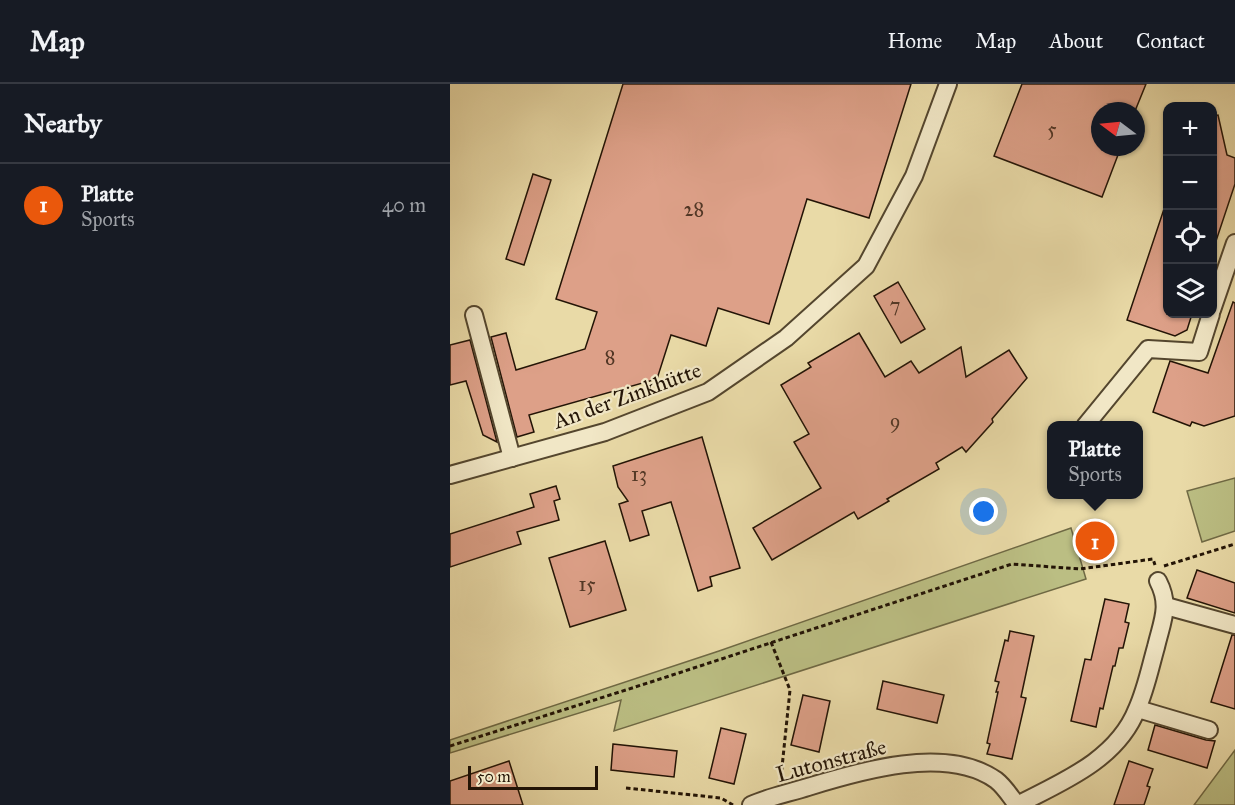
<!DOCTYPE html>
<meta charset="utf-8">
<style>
body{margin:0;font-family:"IM FELL Great Primer",serif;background:#242831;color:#f1f3f6}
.controls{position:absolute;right:18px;top:18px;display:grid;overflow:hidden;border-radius:12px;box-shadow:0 2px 4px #0004}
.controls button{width:54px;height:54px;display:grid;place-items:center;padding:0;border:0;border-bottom:2px solid #363941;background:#171b24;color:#f1f3f6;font:30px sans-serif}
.compass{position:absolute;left:641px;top:18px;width:54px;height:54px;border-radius:50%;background:#171b24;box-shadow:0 2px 4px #0004;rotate:286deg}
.scale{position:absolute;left:18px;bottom:15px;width:130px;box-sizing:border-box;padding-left:6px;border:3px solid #231406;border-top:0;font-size:16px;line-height:21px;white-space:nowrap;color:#231406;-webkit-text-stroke:4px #f1e7c6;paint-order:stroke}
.you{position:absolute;left:534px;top:428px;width:21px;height:21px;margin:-15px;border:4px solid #fff;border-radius:50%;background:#1a73e8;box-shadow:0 0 0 9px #1a73e833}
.badge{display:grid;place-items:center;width:39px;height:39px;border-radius:50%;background:#ea580c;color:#fff;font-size:20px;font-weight:700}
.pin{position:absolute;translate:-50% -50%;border:3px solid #fff;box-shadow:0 2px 6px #0006}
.popup{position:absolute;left:597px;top:337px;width:96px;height:78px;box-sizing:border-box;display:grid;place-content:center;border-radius:12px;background:#171b24;filter:drop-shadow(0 2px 4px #0005);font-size:20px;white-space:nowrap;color:#9ea1a6}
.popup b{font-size:22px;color:#f1f3f6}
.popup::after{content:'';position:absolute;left:50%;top:100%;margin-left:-12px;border:12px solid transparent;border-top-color:#171b24}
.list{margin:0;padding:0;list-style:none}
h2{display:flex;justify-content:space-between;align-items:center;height:78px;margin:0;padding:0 24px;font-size:26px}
h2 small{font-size:20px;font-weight:400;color:#9ea1a6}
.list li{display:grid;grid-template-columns:39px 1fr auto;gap:18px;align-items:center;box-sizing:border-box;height:84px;padding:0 24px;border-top:2px solid #363941}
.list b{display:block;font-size:22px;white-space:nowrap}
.list p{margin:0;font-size:20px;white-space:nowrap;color:#9ea1a6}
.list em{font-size:20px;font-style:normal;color:#9ea1a6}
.icon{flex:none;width:33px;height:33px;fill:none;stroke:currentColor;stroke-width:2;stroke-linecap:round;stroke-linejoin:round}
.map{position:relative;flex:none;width:785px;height:721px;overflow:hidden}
header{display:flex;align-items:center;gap:36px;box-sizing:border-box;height:84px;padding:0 30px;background:#171b24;border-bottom:2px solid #363941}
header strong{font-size:28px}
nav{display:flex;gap:33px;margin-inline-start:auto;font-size:21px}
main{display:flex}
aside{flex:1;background:#171b24}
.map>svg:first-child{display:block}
</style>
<header>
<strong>Map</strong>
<nav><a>Home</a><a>Map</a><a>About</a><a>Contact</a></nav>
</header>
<main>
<aside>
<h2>Nearby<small></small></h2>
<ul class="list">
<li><span class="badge">1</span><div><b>Platte</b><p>Sports</p></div><em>40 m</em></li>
</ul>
</aside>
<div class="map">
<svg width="785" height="721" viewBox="0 0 785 721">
<rect width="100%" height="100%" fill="#e9daa7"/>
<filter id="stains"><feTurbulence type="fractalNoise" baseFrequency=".00333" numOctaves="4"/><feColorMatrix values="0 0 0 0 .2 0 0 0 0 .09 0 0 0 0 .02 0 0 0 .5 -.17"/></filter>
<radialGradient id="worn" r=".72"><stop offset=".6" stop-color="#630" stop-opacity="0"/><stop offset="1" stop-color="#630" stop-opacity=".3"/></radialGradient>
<!-- green -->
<g fill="#bbbe83" stroke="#6f6944" stroke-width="1.5">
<polygon points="785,394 785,447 752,458 737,407"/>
<polygon points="621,444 636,495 164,647 171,616 0,669 0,656 269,567"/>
<polygon points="785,666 785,721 744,721"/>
</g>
<!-- building -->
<g fill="#dda088" stroke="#231406" stroke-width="1.5">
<polygon points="173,0 461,0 419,134 357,115 319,240 268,224 256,262 221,251 207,295 79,331 84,348 67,353 41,253 56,249 66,286 135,265 147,228 106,215"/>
<polygon points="572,0 696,0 685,27 650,27 650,63 671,63 652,113 544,72"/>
<polygon points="768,31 777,71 785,74 785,100 765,160 762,160 762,32"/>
<polygon points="83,90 101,96 74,181 56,175"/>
<polygon points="715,122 717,122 717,230 742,230 737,246 725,252 677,236"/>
<polygon points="448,198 475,245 451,259 424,212"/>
<polygon points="783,218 785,219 785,332 754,342 742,338 740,342 703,328 720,277 758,289"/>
<polygon points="409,249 435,293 461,277 469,289 511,263 516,293 559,266 577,294 542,335 543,338 516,368 512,363 486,379 489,385 437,415 439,417 408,435 404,428 322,476 303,444 371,404 344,358 359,350 331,301 361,283 358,279"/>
<polygon points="20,256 47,358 33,351 16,297 0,301 0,261"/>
<polygon points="252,353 290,484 260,493 262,502 248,507 221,418 192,427 199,451 180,457 169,420 178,417 168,403 163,382"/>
<polygon points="106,402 110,415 104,417 109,436 67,448 71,460 0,483 0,450 84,423 80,410"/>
<polygon points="155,457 176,526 120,543 99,474"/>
<polygon points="747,486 785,499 785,529 737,514"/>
<polygon points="655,515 679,520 675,538 679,539 673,564 669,564 665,582 663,582 653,625 650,624 646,643 621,637 635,575 641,576"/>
<polygon points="560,547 584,552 571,613 576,614 562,675 537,670 540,660 537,659 548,608 546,608 549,598 545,597 555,556 558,557"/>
<polygon points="782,551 785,551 785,625 761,618"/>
<polygon points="433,597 494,611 487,639 427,625"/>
<polygon points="353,611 380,617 369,668 341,661"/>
<polygon points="705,641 756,656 765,657 757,684 698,666"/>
<polygon points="271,644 296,650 284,700 259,694"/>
<polygon points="163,660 227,667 224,693 161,686"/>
<polygon points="59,677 73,721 0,721 0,697"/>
<polygon points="679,677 703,685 697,702 700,703 694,721 664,721"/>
</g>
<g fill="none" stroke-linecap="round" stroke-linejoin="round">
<defs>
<g id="minor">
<polyline points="762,226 785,159"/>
<polyline points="24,231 62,374"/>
<polyline points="635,342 698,265 749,268 761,230"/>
<polyline points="0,391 155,348 258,308 336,254 416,182 464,92 498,0"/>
<polyline points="716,522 785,541"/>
<polyline points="688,625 759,646"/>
<path d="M301,721C318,713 339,709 358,703C410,687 496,661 546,696C555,703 560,712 567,721"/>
<path d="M567,721C612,698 667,676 687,625C696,605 700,584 706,563C712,537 721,522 708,497"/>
</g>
</defs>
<!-- minor casing -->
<use href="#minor" stroke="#54462e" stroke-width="20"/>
<!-- path -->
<g stroke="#231406" stroke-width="3" stroke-dasharray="4.5 3" stroke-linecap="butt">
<polyline points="714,482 785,460"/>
<polyline points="321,558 340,606 331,693"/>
<polyline points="0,662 204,597 562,480 630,485 703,475 705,481"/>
<polyline points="176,704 271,714 283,721"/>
</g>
<!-- minor -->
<use href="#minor" stroke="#f1e7c6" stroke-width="16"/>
</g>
<g text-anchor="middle" stroke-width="4.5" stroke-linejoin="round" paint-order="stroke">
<!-- number labels -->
<g font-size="20" fill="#523726">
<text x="602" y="52">5</text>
<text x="244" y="132">28</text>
<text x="445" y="228">7</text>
<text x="160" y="280">8</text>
<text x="445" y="344">9</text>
<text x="189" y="397">13</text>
<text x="137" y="507">15</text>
</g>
<!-- street labels -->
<g font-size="22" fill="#231406" stroke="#f1e7c6">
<text transform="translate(177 311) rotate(-20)" y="8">An der Zinkhütte</text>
<text transform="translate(381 676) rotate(-15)" y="8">Lutonstraße</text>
</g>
</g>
<rect width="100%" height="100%" filter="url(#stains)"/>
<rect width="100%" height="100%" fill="url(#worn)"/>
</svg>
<div class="controls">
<button>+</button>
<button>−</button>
<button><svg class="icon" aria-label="locate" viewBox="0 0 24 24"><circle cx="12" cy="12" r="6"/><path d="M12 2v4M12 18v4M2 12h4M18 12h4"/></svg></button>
<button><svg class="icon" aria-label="layers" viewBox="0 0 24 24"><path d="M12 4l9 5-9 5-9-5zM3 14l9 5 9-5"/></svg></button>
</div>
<svg class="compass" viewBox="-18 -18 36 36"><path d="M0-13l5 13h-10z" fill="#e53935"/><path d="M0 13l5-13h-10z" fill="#9ea1a6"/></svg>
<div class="scale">50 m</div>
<div class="you"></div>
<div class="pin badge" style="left:645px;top:457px">1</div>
<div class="popup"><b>Platte</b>Sports</div>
</div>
</main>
